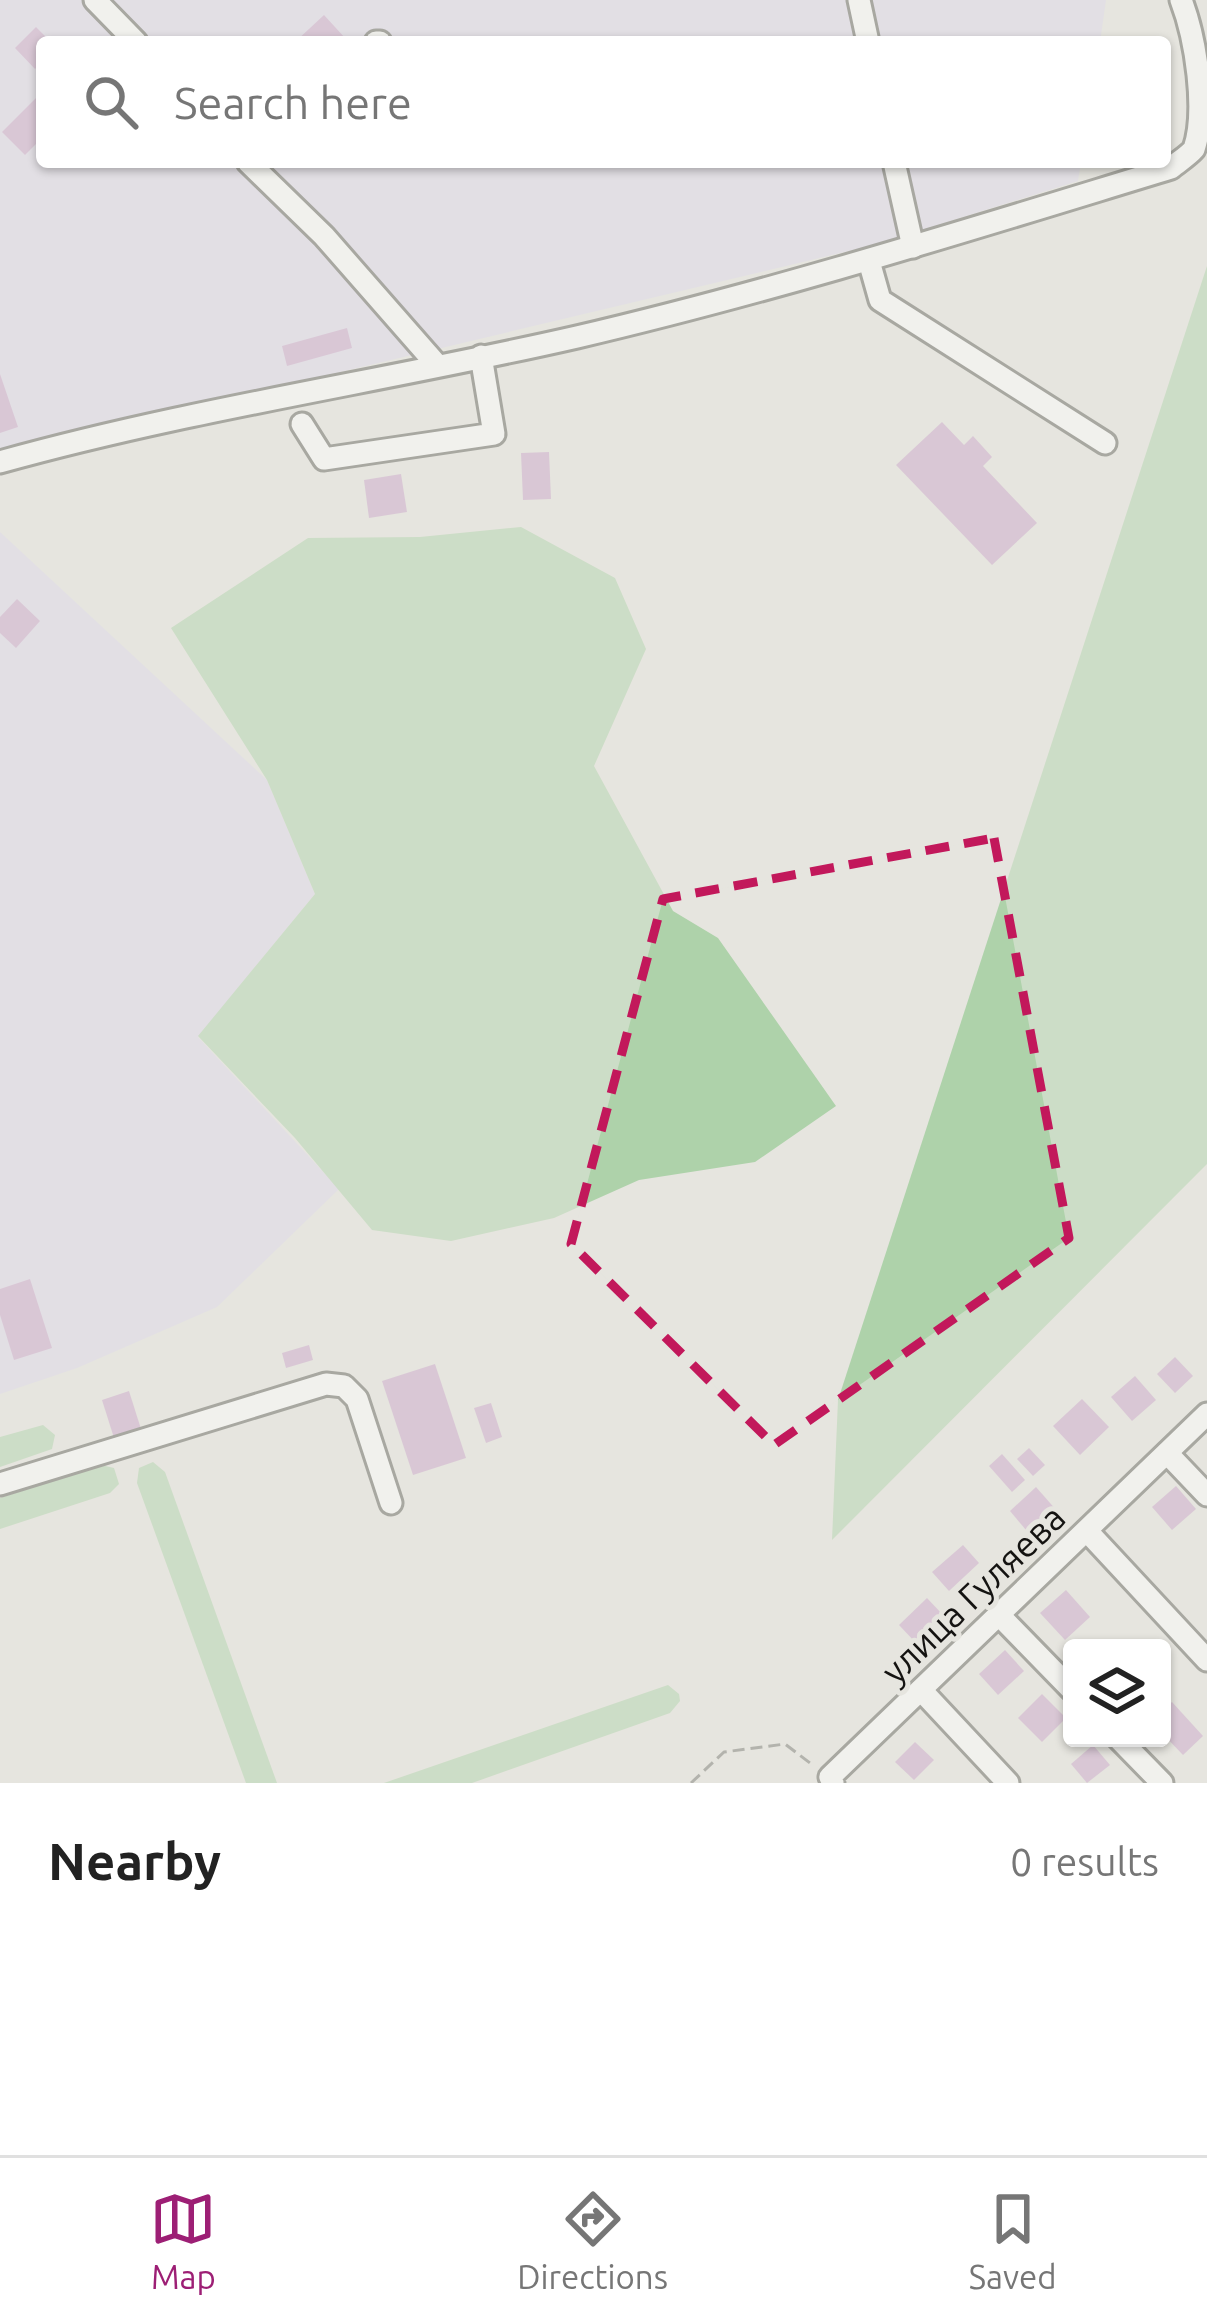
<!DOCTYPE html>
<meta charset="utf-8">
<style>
body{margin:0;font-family:Ubuntu,sans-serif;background:#f6f6f6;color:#222}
.controls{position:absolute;right:36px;bottom:36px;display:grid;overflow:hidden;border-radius:12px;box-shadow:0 3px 9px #0004}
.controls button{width:108px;height:108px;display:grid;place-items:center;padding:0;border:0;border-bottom:3px solid #e0e0e0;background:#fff;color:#222;font:60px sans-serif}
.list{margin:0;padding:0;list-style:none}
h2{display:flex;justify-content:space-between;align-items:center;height:156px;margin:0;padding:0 48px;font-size:51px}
h2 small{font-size:39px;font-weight:400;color:#767676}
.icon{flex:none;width:66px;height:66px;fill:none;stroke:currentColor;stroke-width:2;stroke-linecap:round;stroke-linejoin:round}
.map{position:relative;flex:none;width:1207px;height:1783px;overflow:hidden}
.search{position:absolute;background:#fff;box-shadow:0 3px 9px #0004;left:36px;right:36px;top:36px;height:132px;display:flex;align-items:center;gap:30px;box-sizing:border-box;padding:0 42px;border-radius:12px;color:#767676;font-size:45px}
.sheet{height:372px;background:#fff}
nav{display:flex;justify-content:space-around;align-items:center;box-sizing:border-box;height:168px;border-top:3px solid #e0e0e0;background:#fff;font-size:33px;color:#767676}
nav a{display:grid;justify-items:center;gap:6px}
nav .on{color:#9d1f75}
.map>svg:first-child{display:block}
</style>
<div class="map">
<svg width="1207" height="1783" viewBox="0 0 1207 1783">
<rect width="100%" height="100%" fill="#e6e5df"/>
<!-- industrial -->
<g fill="#ded7ec">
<polygon points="0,0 1106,0 1100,42 42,42 42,162 1081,162 1078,181 874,245 0,453"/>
<polygon points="0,532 267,780 315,894 198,1037 339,1189 217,1307 77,1368 0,1394"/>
</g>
<!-- green -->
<g fill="#aed2aa">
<polygon points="1207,266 1207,1164 832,1540 838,1400"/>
<polygon points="521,527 615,578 646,649 594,766 673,911 718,938 836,1106 755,1162 639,1180 554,1218 451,1241 372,1230 295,1138 198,1036 315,894 267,780 171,628 308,538 420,537"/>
<polygon points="43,1425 55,1435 52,1449 0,1467 0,1437"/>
<polygon points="153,1462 165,1472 277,1783 246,1783 137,1483 139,1468"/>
<polygon points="101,1465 114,1468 119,1484 110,1493 0,1529 0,1498"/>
<polygon points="668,1685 679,1694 680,1701 670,1713 472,1783 384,1783"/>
</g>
<!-- building -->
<g fill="#cba3cb">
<polygon points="324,15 346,39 342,42 295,42"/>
<polygon points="36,27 51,42 42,42 42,62 35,69 15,48"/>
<polygon points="42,92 42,138 25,155 2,132"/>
<polygon points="347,328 352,348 287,366 282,346"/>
<polygon points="0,374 18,427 0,433"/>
<polygon points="942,422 964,445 973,436 992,457 983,466 1037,523 992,565 896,465"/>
<polygon points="549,452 551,499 523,500 521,453"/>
<polygon points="401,474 407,512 369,518 364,480"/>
<polygon points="17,599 40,621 16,648 0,633 0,617"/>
<polygon points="30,1279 52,1348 14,1360 0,1315 0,1289"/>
<polygon points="309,1345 313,1360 286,1368 282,1353"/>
<polygon points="1175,1357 1193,1376 1175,1393 1157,1374"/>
<polygon points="435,1364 466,1458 413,1475 382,1381"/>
<polygon points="1135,1376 1156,1400 1132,1421 1111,1397"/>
<polygon points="129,1391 141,1429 114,1438 102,1400"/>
<polygon points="1082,1399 1109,1427 1080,1455 1053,1426"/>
<polygon points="491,1403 502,1437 486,1443 474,1408"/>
<polygon points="1029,1448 1045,1465 1033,1476 1017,1459"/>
<polygon points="1002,1454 1025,1480 1012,1492 989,1466"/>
<polygon points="1176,1486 1196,1509 1172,1530 1152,1507"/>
<polygon points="1036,1487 1058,1512 1031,1536 1010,1511"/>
<polygon points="963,1545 979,1563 949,1591 932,1572"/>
<polygon points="1066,1590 1090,1617 1065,1640 1040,1613"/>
<polygon points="927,1598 943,1615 915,1642 899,1625"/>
<polygon points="1005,1650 1024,1671 998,1695 979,1674"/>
<polygon points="1042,1694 1066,1718 1042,1742 1018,1718"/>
<polygon points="1172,1702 1203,1736 1183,1755 1162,1733 1162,1711"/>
<polygon points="915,1742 934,1760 914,1780 895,1762"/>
<polygon points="1093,1745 1110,1765 1087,1783 1071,1764"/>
</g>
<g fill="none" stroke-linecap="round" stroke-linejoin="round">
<defs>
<g id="minor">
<polyline points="95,0 136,42"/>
<polyline points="859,0 868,42"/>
<polyline points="376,42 380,42"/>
<polyline points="248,162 324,236 437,365"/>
<polyline points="894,162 913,247"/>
<polyline points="869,261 880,300 1105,443"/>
<polyline points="302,424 324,459 494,434 481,356"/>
<path d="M0,462C190,409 385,381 577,337C778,290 974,228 1171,168C1178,162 1188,156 1194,149C1207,111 1196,39 1181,0"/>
<polyline points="1167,1453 1207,1495"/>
<polyline points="0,1484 326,1384 344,1386 357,1399 391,1503"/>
<polyline points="1087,1531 1207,1660"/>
<polyline points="999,1615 1072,1690"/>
<polyline points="921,1690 1008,1783"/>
<polyline points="1118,1738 1162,1783"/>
<polyline points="833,1783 830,1777 1207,1414"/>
</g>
</defs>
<!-- minor casing -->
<use href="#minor" stroke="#5e5d58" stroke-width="27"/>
<!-- path -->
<polyline stroke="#777672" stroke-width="3" stroke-dasharray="12 6" stroke-linecap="butt" points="691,1783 724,1752 785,1744 814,1766"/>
<!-- minor -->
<use href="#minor" stroke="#fff" stroke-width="21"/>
</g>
<!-- marked area -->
<path d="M0 0H1207V1783H0ZM994,838L1069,1238L774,1445L571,1244L663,899Z" fill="#e6e5df" fill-opacity=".55" fill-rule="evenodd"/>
<path fill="none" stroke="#c2185b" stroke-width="9" stroke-dasharray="24 15" stroke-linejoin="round" d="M994,838L1069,1238L774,1445L571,1244L663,899Z"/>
<g text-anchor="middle" stroke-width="10" stroke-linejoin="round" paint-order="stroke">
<!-- street labels -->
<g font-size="36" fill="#141311" stroke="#e6e5df">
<text transform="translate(973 1594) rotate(-44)" y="13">улица Гуляева</text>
</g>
</g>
</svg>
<div class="controls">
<button><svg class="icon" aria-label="layers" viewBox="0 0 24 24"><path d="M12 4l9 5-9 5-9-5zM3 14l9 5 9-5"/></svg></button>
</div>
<div class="search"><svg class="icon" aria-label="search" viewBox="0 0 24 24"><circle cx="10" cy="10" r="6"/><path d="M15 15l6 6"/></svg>Search here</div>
</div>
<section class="sheet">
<h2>Nearby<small>0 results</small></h2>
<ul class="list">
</ul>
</section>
<nav>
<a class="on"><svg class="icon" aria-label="map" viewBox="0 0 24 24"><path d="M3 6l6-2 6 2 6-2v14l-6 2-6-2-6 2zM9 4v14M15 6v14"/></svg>Map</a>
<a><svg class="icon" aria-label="directions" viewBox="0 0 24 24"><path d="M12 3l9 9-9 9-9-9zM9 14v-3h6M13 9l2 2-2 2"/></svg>Directions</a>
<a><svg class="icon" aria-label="saved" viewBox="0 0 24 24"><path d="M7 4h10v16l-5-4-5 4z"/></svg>Saved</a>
</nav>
